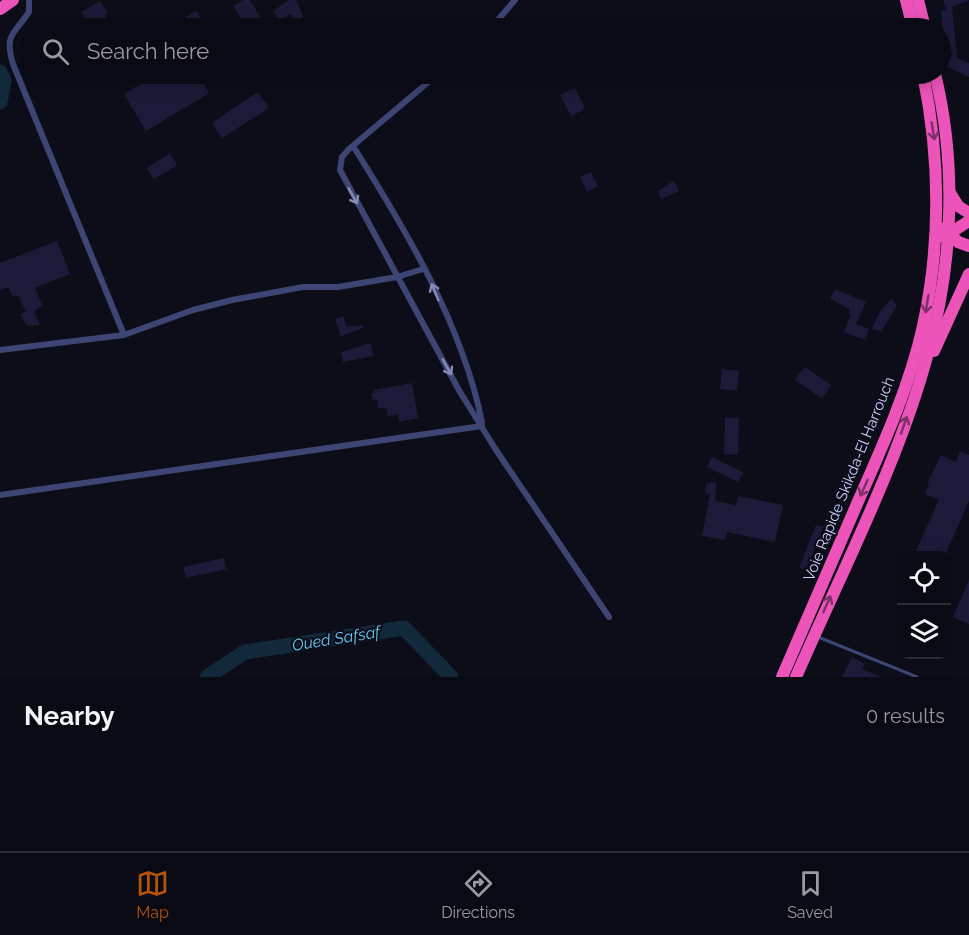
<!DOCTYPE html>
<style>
body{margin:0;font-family:Raleway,sans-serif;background:#181822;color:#f1f3f6}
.controls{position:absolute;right:18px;bottom:18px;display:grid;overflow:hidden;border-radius:12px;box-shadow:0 3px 15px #0003}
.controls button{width:54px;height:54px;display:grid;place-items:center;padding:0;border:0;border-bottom:2px solid #2a2b34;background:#0a0a14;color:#f1f3f6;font:30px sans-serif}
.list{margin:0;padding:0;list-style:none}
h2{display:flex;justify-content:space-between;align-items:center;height:78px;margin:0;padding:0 24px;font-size:26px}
h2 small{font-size:20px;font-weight:400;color:#999aa0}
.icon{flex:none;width:33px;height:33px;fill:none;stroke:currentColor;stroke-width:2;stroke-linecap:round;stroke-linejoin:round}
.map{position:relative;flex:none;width:969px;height:677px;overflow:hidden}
.search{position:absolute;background:#0a0a14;box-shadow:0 3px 15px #0003;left:18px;right:18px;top:18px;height:66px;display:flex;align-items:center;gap:15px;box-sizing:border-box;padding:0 21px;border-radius:33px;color:#999aa0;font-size:22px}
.sheet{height:174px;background:#0a0a14}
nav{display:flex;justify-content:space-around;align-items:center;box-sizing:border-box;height:84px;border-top:2px solid #2a2b34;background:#0a0a14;font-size:16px;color:#999aa0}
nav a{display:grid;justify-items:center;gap:3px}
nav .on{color:#b45309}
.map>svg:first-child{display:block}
</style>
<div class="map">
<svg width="969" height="677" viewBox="0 0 969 677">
<rect width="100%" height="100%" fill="#0d0d1a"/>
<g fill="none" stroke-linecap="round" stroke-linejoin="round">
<!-- river -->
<g stroke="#11293a" stroke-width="15">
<polyline points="0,72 4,81 0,102"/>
<polyline points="207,677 245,652 404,628 451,677"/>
</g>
</g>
<!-- building -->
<g fill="#1b1b39">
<polygon points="243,0 250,0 267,28 247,28 233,6"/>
<polygon points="289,0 295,0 298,4 307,28 296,28 291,14 280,21 273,11"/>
<polygon points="943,0 969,0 952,7 957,58 969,63 969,77 946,66 953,52 945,53 941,11 946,10"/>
<polygon points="100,1 108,13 104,15 114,28 92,28 81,12"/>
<polygon points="196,11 207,28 194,28 186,17"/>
<rect x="363" y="18" width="18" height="10"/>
<polygon points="158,74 222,74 204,84 209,93 146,131 124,94"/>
<polygon points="575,88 585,109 571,116 560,95"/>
<polygon points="258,92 269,108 222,138 212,123"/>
<polygon points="170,153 177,165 154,179 147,168"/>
<polygon points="591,172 598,186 587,192 580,177"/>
<polygon points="674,181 679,191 661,199 658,191"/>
<polygon points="57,241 70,274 35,288 42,305 34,312 40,325 27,326 20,314 26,312 18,295 13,297 8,287 0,290 0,263"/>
<polygon points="835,289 866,302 856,324 869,329 865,340 844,332 851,314 848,313 850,309 830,299"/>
<polygon points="891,299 897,305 881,332 872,328 880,312"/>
<polygon points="343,316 347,327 363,325 363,328 341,336 335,319"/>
<polygon points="371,343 373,356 343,362 341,352"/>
<polygon points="805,367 831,385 822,398 795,380"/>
<polygon points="722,369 739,371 737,391 720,389"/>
<polygon points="412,383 418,418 399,422 398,414 388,416 386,407 378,409 377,400 373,400 371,393 375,393 374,390"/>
<polygon points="725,417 739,418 738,455 724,454"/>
<polygon points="960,451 969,455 969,501 945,555 914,555 939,500 925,494 929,485 927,484 941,455 956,462"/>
<polygon points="712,457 743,472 738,482 707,467"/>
<polygon points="712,482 716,483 715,501 736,505 738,496 783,505 775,542 727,532 725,540 702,536 710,494 705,493 706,484"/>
<polygon points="816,525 823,527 806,570 799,568"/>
<polygon points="224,558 226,569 186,578 183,567"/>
<polygon points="969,580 969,624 953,617"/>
<polygon points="852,657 865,664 862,669 881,677 842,677"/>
</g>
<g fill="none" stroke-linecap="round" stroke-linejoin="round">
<!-- lane -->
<polyline stroke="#3d4574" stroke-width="3" points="818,637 917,677"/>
<!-- street -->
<g stroke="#3d4574" stroke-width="6">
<path d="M29,0V12C14,35 4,33 13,64L124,335"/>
<polyline points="491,28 515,0"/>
<polyline points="438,74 349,149 342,157 340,170 460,392 496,450 609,617"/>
<path d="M353,146C406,230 462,324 482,422"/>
<polyline points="0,350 124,335 193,310 232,300 303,287 338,287 397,277 423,269"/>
<polyline points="0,495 482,426"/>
</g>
<!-- highway -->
<g stroke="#ec54b9" stroke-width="12">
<polyline points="906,0 913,28"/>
<polyline points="918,0 925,28"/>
<polyline points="0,9 13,0"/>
<polyline points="950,193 958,206 969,213"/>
<polyline points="945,228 958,242 969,246"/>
<polyline points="944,237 969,221"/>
<polyline points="934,351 969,274"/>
<path d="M782,677C808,617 834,557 860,497C884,443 910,385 923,326C941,243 940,157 923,74"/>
<path d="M796,677C841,573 899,462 928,353C953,263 957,164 935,74"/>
</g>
</g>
<!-- one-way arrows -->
<defs><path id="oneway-shaft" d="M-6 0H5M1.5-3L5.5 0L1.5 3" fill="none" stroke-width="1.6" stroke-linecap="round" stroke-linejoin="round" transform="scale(1.5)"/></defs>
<g stroke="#7c306a">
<use href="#oneway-shaft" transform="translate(933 131) rotate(81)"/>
<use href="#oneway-shaft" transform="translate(927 304) rotate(99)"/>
<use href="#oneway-shaft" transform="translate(904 425) rotate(-71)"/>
<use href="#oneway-shaft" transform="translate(864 488) rotate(114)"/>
<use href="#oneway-shaft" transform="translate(827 604) rotate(-66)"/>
</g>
<g stroke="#848ab6">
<use href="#oneway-shaft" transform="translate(353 196) rotate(61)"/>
<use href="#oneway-shaft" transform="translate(435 292) rotate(-113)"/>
<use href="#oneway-shaft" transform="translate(447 367) rotate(61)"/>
</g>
<g text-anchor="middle" stroke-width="4.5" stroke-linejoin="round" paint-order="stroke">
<!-- street labels -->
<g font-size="15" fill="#cccff9" stroke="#0d0d1a">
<text transform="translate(849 479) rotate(-68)" y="5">Voie Rapide Skikda-El Harrouch</text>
</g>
<!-- water labels -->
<g font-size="16" font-style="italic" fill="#65c8ee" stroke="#0d0d1a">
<text transform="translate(336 638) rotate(-9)" y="6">Oued Safsaf</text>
</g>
</g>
</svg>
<div class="controls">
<button><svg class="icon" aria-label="locate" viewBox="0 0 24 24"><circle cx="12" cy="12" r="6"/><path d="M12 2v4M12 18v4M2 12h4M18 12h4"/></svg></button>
<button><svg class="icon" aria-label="layers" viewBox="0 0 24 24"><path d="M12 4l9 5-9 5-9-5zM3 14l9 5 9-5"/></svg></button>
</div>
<div class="search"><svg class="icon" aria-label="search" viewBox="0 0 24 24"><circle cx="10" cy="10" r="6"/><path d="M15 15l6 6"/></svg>Search here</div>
</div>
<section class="sheet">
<h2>Nearby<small>0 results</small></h2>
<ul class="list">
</ul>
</section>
<nav>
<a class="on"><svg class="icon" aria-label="map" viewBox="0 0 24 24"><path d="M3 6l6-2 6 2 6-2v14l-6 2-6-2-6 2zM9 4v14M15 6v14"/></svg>Map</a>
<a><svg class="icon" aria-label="directions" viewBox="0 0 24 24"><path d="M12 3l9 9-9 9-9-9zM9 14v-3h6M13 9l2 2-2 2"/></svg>Directions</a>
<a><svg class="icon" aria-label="saved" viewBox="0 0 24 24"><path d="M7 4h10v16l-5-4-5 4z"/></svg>Saved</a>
</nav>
